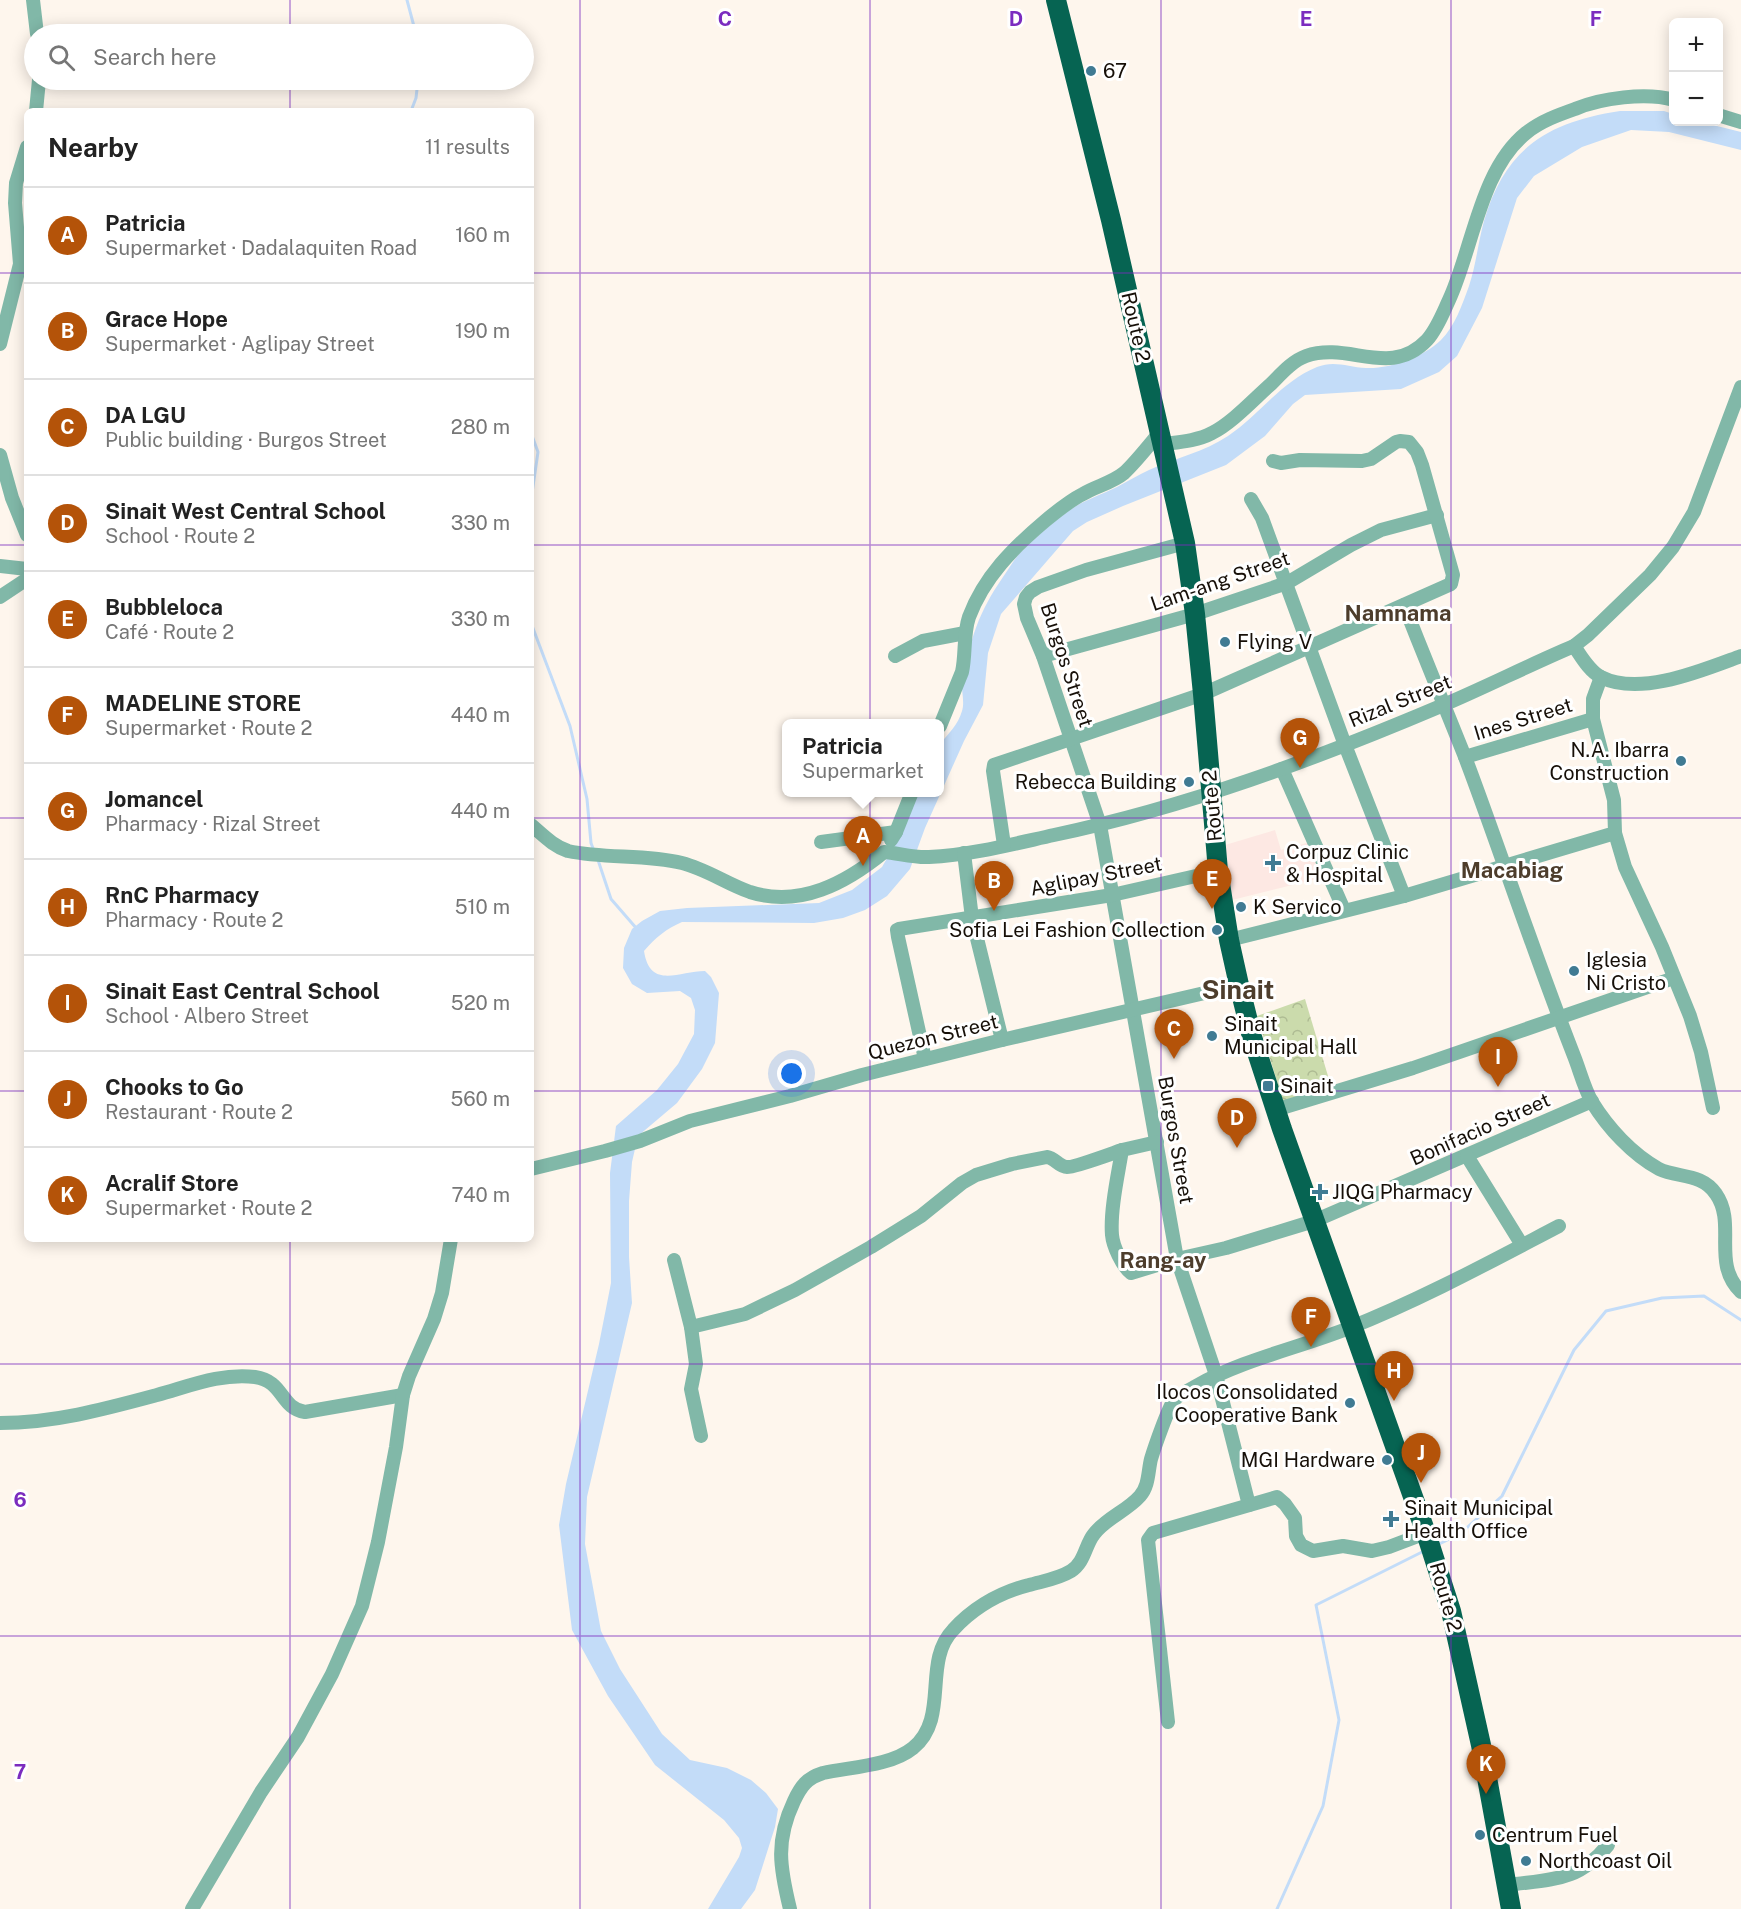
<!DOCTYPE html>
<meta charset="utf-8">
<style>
body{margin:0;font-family:"Public Sans",sans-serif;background:#f6f6f6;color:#222}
.controls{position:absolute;right:18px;top:18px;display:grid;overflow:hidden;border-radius:9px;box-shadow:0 3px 15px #0003}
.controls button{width:54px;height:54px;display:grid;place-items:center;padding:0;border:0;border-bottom:2px solid #e0e0e0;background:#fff;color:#222;font:30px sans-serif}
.you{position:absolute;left:792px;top:1074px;width:21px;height:21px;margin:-15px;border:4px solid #fff;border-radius:50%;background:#1a73e8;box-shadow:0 0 0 9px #1a73e833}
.badge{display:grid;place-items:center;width:39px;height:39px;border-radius:50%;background:#b45309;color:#fff;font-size:20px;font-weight:700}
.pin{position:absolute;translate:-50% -50px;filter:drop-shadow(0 2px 3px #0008)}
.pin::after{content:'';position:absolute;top:32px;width:21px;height:18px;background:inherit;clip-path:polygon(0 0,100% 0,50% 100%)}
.popup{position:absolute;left:782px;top:719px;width:162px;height:78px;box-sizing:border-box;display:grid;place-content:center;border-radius:9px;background:#fff;filter:drop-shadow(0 2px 4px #0005);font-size:20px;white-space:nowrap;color:#767676}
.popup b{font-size:22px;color:#222}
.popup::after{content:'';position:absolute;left:50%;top:100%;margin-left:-12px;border:12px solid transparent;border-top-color:#fff}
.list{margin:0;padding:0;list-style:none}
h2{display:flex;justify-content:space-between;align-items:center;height:78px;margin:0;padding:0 24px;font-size:26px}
h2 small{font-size:20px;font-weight:400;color:#767676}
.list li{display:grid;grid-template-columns:39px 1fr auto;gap:18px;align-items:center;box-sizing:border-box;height:96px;padding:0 24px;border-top:2px solid #e0e0e0}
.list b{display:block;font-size:22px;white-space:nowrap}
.list p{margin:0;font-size:20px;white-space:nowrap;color:#767676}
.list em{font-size:20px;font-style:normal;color:#767676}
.icon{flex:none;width:33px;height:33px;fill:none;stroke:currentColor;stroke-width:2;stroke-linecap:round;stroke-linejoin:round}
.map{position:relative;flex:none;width:1741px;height:1909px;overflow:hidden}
.search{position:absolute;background:#fff;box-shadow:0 3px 15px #0003;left:24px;top:24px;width:510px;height:66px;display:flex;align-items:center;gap:15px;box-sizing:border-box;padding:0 21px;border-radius:33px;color:#767676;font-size:22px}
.panel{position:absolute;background:#fff;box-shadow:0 3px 15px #0003;left:24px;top:108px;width:510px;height:1134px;border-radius:9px}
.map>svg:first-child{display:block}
</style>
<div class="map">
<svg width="1741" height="1909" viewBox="0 0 1741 1909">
<defs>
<pattern id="park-crowns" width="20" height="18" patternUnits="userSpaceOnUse" patternTransform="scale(1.5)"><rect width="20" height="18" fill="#cbdbac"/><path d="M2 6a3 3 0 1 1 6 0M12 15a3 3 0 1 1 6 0" fill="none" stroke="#aebb93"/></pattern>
</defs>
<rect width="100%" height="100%" fill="#fef6ed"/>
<!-- medical -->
<polygon fill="#fde8e3" points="1275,830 1281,850 1310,842 1325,877 1232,900 1225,845"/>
<!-- park -->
<polygon fill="url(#park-crowns)" points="1305,999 1331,1086 1283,1101 1257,1016"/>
<!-- water -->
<path fill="#c3dcf8" d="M1620,111H1664L1673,114L1674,122H1701L1741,132V150L1669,132L1631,130L1582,147L1534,176L1517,198L1482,308L1457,356L1439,372L1401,389L1305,395L1293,404L1265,436L1226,465L1123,506L1087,522L1073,531L1001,614L988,653L983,705L964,741L925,828L910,869L887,896L865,910L843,918L814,923L682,922C666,929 656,937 644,951C650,990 679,971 705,971L711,977L719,993L715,1043L702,1069L677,1103L638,1136L632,1162L629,1201V1257L632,1303L587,1497L585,1544L601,1631L620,1669L662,1734L690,1760L727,1768L751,1780L766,1793L778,1809L775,1827L755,1890L741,1909H708L739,1857L742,1848L739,1838L724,1820L655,1765L608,1696L572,1630L559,1525L566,1484L599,1344L611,1283L610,1173L616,1126L657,1090L678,1064L694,1034L695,1010L691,998L680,991L647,993L632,984L623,968L624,948L632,929L642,921L660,911L687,908L819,903L852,890L882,867L897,841L916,793L940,792V744C948,734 958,725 962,711C965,702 961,690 962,681C971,638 978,613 1003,577C1009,569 1014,559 1021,552C1035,538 1051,524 1067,512C1082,501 1100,495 1117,487C1128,481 1138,475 1149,470C1175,458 1204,452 1228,436C1259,415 1282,381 1317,367C1334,360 1348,367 1366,368C1391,369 1423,357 1441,340C1455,326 1462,305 1469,286C1476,265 1478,243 1484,221C1505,148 1548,122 1620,111Z"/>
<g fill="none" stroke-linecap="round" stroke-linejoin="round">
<!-- stream -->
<g stroke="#c3dcf8" stroke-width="3">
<polyline points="407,0 416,34"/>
<polyline points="411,111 416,98 418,80"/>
<polyline points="531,433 538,452 531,500"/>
<polyline points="531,623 570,726 587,799 591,843 594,851"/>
<polyline points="598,860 611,899 637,929"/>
<polyline points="1437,1545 1460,1534 1502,1496 1574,1350 1606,1311 1662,1298 1704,1296 1741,1320"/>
<polyline points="1277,1909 1323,1806 1339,1720 1316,1605 1426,1550"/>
</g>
<!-- minor -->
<g stroke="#81b8a8" stroke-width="14">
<polyline points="33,0 37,34"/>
<polyline points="36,111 39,80"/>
<polyline points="1718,115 1741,122"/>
<polyline points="0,344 20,264 15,203 16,183 27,147"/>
<path d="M1163,444C1179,442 1197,441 1212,433C1232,423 1254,399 1271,384C1281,374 1292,361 1306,356C1349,341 1390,379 1427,340C1437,329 1443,313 1449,300C1473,248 1480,170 1526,133C1541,121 1558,115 1575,109C1601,98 1646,92 1674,100"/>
<polyline points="0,455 12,498 27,535"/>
<polyline points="1251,499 1262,518 1345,745 1404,896"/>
<polyline points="1185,543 1086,570 1038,587 1030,592 1026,597 1024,604 1027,618 1043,656 1100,825 1177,1259 1216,1375 1249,1505"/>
<polyline points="0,566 27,569"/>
<polyline points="0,597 27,579"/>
<path d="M1404,605C1424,656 1445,707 1465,757C1487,815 1507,874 1528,932C1543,974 1558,1015 1574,1056C1580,1071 1584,1088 1592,1102C1608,1128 1632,1154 1659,1169C1678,1178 1702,1173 1716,1194C1737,1224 1711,1263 1741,1292"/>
<path d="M1574,646C1581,656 1589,671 1601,677C1640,697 1703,670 1741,656"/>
<polyline points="895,656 923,641 965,633"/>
<polyline points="1043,656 1195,614 1287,583 1351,545 1381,530 1437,515"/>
<path d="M940,726L962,672C966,654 963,635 969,617C984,577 1013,548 1045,521C1057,511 1069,501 1083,494C1096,486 1112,483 1124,473C1135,463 1150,444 1160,432"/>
<polyline points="1465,757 1593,719"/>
<polyline points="1282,769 1344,910"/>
<path d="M531,825C543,835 553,846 568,851C606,859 645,854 682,863C706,869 727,884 750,892C800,908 846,883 884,852C898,853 914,858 929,857C971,855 1013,844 1054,835C1187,807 1316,759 1441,706C1486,687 1529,665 1574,646L1588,635L1650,575L1673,547L1694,512L1741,387"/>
<polyline points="1615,833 1625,867 1662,947 1690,1016 1701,1052 1713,1108"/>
<polyline points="891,840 896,832 912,792"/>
<polyline points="821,842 896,832"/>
<polyline points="1004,845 993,771 994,765 1203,694 1451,584 1453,575 1422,465 1417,452 1409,442 1400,441 1396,442 1371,459 1362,461 1300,460 1281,463 1273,461"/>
<polyline points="964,853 972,918 1002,1040"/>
<polyline points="1229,940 1404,896 1615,833 1614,800 1593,719 1593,699 1601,677"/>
<polyline points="925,1059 898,937 897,930 899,929 1112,895 1218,871"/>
<polyline points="1275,1110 1413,1068 1674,978"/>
<path d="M1157,1142L1122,1150C1118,1175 1110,1210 1112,1235C1113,1246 1122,1266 1131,1273L1177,1259L1226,1248L1314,1221L1592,1101"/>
<polyline points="1467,1156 1522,1245"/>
<polyline points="531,1169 605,1151 640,1141 690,1121 790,1096 862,1075 1002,1040 1239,985"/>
<polyline points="674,1260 691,1327 696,1364 691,1389 701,1436"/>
<path d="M691,1327L745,1314L795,1290L871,1247L921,1216L962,1183L976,1175L1012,1164L1047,1157C1055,1158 1059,1167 1067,1167C1073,1168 1113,1153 1122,1150"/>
<path d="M0,1423C54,1423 105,1409 157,1395C190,1386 220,1373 255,1377C284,1381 280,1408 305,1412L403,1395"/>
<polyline points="1168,1722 1148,1540 1153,1533 1277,1497 1285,1504 1295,1518 1296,1536 1301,1545 1313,1551 1343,1546 1372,1551 1389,1547 1426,1533"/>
<path d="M1508,1885C1552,1879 1578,1882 1608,1845"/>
<polyline points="192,1909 261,1792 298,1737 332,1674 362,1606 378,1542 396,1447 403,1395 409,1376 434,1319 442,1293 451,1239"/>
<path d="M790,1909C780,1868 775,1841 794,1801C801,1786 807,1778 823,1773C850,1767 891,1766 913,1748C950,1718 922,1662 953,1630C974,1607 998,1593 1029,1585C1043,1581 1058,1579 1071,1571C1085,1562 1085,1545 1094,1534C1106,1518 1127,1511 1140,1496C1149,1486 1148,1471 1151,1459C1154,1449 1169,1405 1175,1399C1181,1393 1190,1390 1196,1386C1244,1359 1299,1348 1349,1328C1422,1299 1490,1262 1559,1226"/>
</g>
<!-- highway -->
<polyline stroke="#066452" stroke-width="20" points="1056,0 1111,220 1185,543 1195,614 1203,694 1218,871 1229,940 1239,985 1252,1037 1282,1129 1427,1536 1451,1611 1481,1745 1511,1909"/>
</g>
<!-- grid -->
<path fill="none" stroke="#7b2cbf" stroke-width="1.5" stroke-opacity="0.55" d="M290,0V34M580,0V1909M870,0V1909M1161,0V1909M1451,0V1909M290,80V111M0,273H27M531,273H1741M0,545H27M531,545H1741M0,818H27M531,818H1741M0,1091H27M531,1091H1741M290,1239V1909M0,1364H1741M0,1636H1741"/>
<!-- markers -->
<g fill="#407b93" stroke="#fff" stroke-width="2">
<circle cx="1091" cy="71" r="6"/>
<circle cx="1225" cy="642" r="6"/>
<circle cx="1681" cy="761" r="6"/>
<circle cx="1189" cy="782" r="6"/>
<path d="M1270 854h6v6h6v6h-6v6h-6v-6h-6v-6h6z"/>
<circle cx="1241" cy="907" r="6"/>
<circle cx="1217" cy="930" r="6"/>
<circle cx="1574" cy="971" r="6"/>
<circle cx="1212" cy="1036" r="6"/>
<rect x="1262" y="1080" width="12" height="12" rx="3"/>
<path d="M1317 1183h6v6h6v6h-6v6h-6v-6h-6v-6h6z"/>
<circle cx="1350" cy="1403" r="6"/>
<circle cx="1387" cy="1460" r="6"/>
<path d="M1388 1510h6v6h6v6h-6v6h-6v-6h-6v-6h6z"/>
<circle cx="1480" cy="1835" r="6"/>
<circle cx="1526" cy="1861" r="6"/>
</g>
<g text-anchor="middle" stroke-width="6" stroke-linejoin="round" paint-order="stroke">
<!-- poi labels -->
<g font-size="20" fill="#171009" stroke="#fff" text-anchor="start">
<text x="1103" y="78">67</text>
<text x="1237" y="649">Flying V</text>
<text x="1669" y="757" text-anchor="end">N.A. Ibarra<tspan x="1669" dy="23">Construction</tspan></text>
<text x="1177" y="789" text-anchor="end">Rebecca Building</text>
<text x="1286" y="859">Corpuz Clinic<tspan x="1286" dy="23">&amp; Hospital</tspan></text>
<text x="1253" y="914">K Servico</text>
<text x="1205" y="937" text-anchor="end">Sofia Lei Fashion Collection</text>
<text x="1586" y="967">Iglesia<tspan x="1586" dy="23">Ni Cristo</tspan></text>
<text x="1224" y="1031">Sinait<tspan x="1224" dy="23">Municipal Hall</tspan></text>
<text x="1280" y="1093">Sinait</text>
<text x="1332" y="1199">JIQG Pharmacy</text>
<text x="1338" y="1399" text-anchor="end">Ilocos Consolidated<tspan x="1338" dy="23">Cooperative Bank</tspan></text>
<text x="1375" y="1467" text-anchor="end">MGI Hardware</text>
<text x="1404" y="1515">Sinait Municipal<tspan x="1404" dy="23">Health Office</tspan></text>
<text x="1492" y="1842">Centrum Fuel</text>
<text x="1538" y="1868">Northcoast Oil</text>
</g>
<!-- street labels -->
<g font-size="20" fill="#171009" stroke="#fff">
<text transform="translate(1136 327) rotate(77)" y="7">Route 2</text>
<text transform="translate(1220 581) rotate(-19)" y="7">Lam-ang Street</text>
<text transform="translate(1067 665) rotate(72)" y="7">Burgos Street</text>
<text transform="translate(1400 701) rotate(-22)" y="7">Rizal Street</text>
<text transform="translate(1523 719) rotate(-17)" y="7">Ines Street</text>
<text transform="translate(1212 806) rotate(-95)" y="7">Route 2</text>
<text transform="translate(1096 876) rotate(-11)" y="7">Aglipay Street</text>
<text transform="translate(933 1037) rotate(-14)" y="7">Quezon Street</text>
<text transform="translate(1480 1129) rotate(-24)" y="7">Bonifacio Street</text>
<text transform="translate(1176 1140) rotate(80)" y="7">Burgos Street</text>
<text transform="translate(1446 1597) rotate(74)" y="7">Route 2</text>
</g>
<!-- quarter labels -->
<g font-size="22" font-weight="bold" fill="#4d3d2c" stroke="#fff">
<text x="1398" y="621">Namnama</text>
<text x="1512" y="878">Macabiag</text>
<text x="1163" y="1268">Rang-ay</text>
</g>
<!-- district labels -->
<g font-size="26" font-weight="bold" fill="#4d3d2c" stroke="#fff">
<text x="1238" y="999">Sinait</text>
</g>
</g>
<g font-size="20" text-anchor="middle" font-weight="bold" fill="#7b2cbf" stroke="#fff" stroke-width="6" stroke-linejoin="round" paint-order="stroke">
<text x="725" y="26">C</text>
<text x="1016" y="26">D</text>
<text x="1306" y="26">E</text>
<text x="1596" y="26">F</text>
<text x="20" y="1507">6</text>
<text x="20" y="1779">7</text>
</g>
</svg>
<div class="controls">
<button>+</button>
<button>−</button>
</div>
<div class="you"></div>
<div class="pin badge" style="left:863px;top:866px">A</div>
<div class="popup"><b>Patricia</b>Supermarket</div>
<div class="pin badge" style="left:994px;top:911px">B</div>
<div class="pin badge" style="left:1174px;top:1059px">C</div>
<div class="pin badge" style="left:1237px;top:1148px">D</div>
<div class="pin badge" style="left:1212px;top:909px">E</div>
<div class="pin badge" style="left:1311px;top:1347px">F</div>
<div class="pin badge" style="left:1300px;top:768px">G</div>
<div class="pin badge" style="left:1394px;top:1401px">H</div>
<div class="pin badge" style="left:1498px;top:1087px">I</div>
<div class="pin badge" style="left:1421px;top:1483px">J</div>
<div class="pin badge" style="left:1486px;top:1794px">K</div>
<div class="search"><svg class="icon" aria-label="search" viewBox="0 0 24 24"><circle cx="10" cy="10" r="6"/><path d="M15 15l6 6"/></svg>Search here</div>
<section class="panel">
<h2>Nearby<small>11 results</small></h2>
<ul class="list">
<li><span class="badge">A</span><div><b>Patricia</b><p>Supermarket · Dadalaquiten Road</p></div><em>160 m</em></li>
<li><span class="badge">B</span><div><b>Grace Hope</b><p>Supermarket · Aglipay Street</p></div><em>190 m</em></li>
<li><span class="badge">C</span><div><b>DA LGU</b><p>Public building · Burgos Street</p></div><em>280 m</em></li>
<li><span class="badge">D</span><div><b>Sinait West Central School</b><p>School · Route 2</p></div><em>330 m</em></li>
<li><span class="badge">E</span><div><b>Bubbleloca</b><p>Café · Route 2</p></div><em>330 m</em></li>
<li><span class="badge">F</span><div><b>MADELINE STORE</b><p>Supermarket · Route 2</p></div><em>440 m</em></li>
<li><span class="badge">G</span><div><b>Jomancel</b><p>Pharmacy · Rizal Street</p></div><em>440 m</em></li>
<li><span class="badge">H</span><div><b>RnC Pharmacy</b><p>Pharmacy · Route 2</p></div><em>510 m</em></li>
<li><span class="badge">I</span><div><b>Sinait East Central School</b><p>School · Albero Street</p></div><em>520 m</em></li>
<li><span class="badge">J</span><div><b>Chooks to Go</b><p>Restaurant · Route 2</p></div><em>560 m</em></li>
<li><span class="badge">K</span><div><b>Acralif Store</b><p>Supermarket · Route 2</p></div><em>740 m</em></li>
</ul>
</section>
</div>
